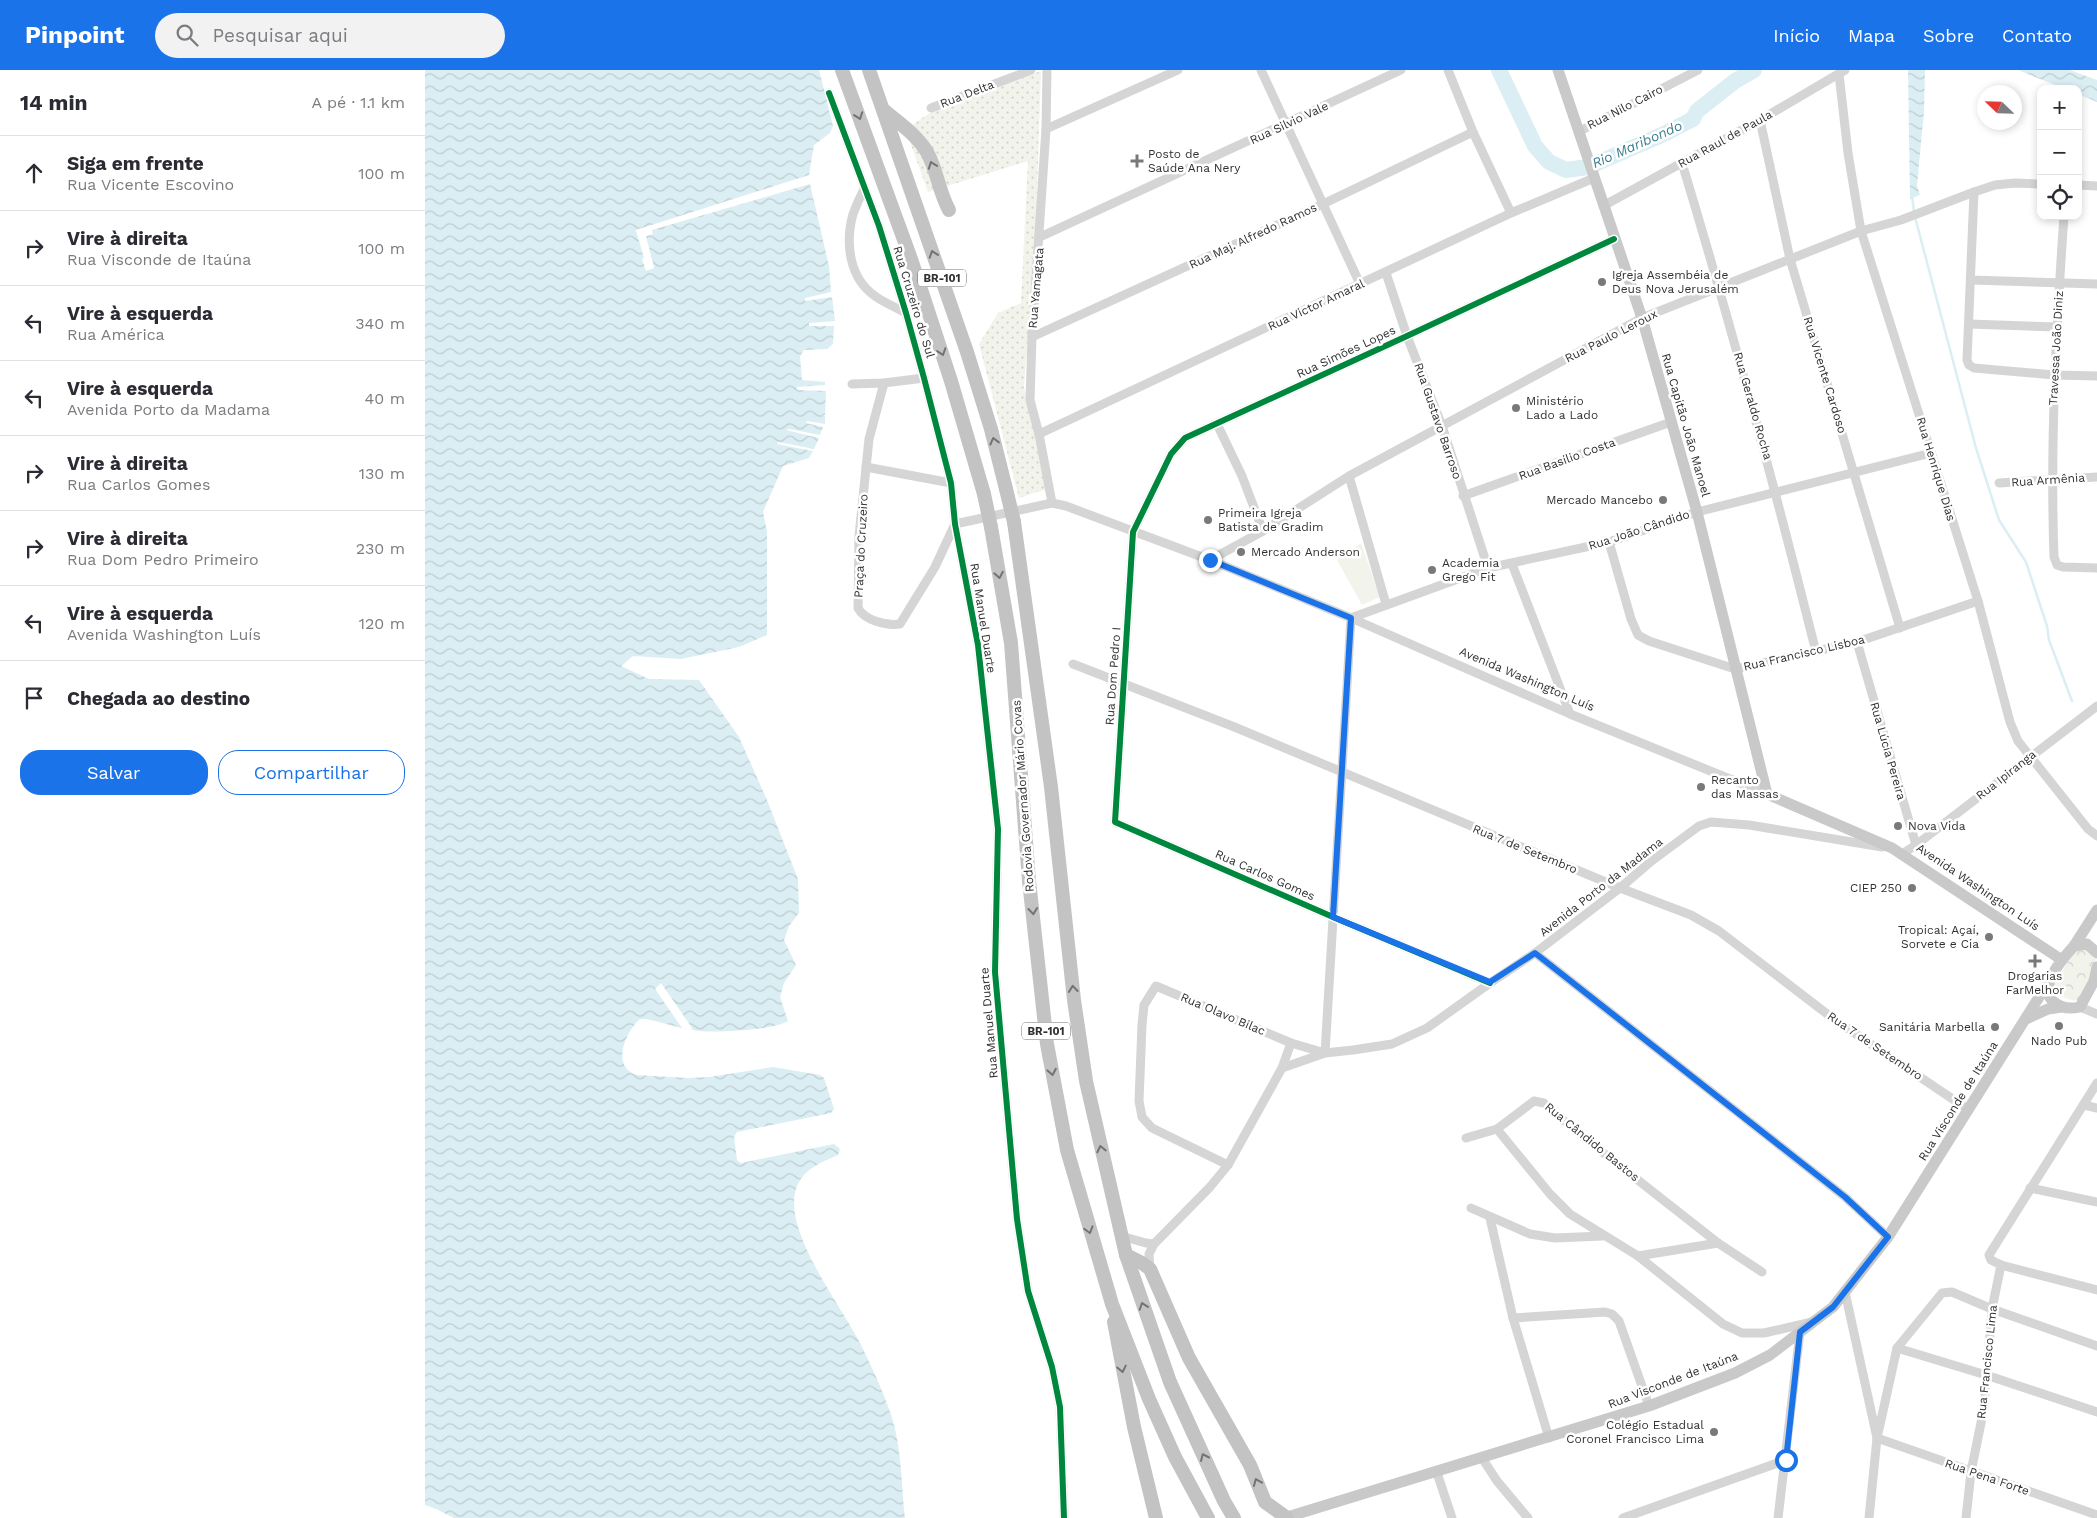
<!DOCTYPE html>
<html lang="pt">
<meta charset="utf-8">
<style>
body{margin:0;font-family:"Work Sans",sans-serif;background:#f2f2f3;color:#2b2b33}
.controls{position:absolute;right:15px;top:15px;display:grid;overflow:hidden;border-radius:10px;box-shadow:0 2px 8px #0003}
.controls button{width:45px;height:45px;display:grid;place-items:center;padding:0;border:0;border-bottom:1px solid #e1e1e2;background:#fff;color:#2b2b33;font:25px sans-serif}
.compass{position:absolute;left:1552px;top:15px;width:45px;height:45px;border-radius:50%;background:#fff;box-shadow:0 2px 8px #0003;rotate:293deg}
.stop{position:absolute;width:15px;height:15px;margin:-11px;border:4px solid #1a73e8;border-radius:50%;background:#fff}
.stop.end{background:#1a73e8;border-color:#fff;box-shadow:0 1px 5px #0008}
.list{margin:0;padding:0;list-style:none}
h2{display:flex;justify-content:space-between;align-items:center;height:65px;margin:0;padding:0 20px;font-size:21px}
h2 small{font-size:16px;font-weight:400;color:#7c7c81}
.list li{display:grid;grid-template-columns:32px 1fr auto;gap:15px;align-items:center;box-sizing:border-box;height:75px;padding:0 20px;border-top:1px solid #e1e1e2}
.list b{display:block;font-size:19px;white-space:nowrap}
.list p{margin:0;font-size:16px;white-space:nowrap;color:#7c7c81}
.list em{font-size:16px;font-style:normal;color:#7c7c81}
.actions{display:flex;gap:10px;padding:15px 20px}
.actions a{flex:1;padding:11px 0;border:1px solid #1a73e8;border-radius:20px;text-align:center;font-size:18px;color:#1a73e8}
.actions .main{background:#1a73e8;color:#fff}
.icon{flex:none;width:28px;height:28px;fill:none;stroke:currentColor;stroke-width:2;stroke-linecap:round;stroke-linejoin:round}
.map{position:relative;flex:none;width:1672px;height:1448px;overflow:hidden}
header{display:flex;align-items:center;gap:30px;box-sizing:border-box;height:70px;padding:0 25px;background:#1a73e8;color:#fff}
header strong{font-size:24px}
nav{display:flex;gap:28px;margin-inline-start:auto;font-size:18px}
.search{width:350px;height:45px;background:#f2f2f3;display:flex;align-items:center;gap:12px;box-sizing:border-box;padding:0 18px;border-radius:28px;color:#7c7c81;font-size:19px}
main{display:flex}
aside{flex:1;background:#fff}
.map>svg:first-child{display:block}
</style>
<header>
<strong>Pinpoint</strong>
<div class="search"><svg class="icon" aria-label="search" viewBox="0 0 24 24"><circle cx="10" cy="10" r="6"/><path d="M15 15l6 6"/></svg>Pesquisar aqui</div>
<nav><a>Início</a><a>Mapa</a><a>Sobre</a><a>Contato</a></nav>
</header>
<main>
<aside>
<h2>14 min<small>A pé · 1.1 km</small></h2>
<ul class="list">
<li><svg class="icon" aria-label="ahead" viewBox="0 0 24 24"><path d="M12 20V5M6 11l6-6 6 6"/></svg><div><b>Siga em frente</b><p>Rua Vicente Escovino</p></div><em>100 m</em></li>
<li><svg class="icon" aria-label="right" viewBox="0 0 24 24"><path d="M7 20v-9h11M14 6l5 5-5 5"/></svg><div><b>Vire à direita</b><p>Rua Visconde de Itaúna</p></div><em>100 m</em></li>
<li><svg class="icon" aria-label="left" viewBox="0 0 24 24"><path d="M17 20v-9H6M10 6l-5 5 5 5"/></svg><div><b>Vire à esquerda</b><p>Rua América</p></div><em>340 m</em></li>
<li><svg class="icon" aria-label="left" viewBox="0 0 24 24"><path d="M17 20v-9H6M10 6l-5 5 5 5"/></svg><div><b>Vire à esquerda</b><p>Avenida Porto da Madama</p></div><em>40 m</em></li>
<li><svg class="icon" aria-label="right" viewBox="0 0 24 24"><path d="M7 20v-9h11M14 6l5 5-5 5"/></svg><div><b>Vire à direita</b><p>Rua Carlos Gomes</p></div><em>130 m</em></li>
<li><svg class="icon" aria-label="right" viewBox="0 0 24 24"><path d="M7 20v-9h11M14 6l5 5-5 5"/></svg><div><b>Vire à direita</b><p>Rua Dom Pedro Primeiro</p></div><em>230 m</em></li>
<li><svg class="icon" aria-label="left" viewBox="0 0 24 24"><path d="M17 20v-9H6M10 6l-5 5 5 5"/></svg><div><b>Vire à esquerda</b><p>Avenida Washington Luís</p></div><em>120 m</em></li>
<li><svg class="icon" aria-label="arrive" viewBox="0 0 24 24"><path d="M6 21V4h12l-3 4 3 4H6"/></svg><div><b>Chegada ao destino</b></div></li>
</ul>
<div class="actions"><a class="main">Salvar</a><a>Compartilhar</a></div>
</aside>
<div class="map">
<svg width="1672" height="1448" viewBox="0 0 1672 1448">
<defs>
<pattern id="grass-dots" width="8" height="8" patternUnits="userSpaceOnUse" patternTransform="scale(1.25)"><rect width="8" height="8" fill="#f2f4ec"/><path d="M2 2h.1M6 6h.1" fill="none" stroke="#d0d2cb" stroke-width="1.8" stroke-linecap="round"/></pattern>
<pattern id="park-crowns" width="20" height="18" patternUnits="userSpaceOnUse" patternTransform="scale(1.25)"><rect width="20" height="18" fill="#f2f4ec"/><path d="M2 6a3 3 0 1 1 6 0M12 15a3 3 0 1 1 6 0" fill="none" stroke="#d0d2cb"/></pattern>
<pattern id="water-waves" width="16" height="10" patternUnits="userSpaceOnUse" patternTransform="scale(1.25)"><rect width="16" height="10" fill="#dbeef3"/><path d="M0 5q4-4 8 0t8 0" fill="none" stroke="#bccdd1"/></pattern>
</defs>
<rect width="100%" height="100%" fill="#fff"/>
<!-- grass -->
<path fill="url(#grass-dots)" d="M616,1L610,181L599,317L622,419L594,428L554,274L573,243L596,233L603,91L503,122L481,61C512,30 574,16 616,1Z"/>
<!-- park -->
<path fill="url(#park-crowns)" d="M1653,876L1671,881L1672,896L1654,931C1641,930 1635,927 1628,916Z"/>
<!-- garden -->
<polygon fill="#f2f4ec" points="936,473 955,527 937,535 912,490"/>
<!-- water -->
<g fill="url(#water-waves)">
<path d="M0,0H394L408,56L405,63L389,75L384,105L211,160L219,188L217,189L221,201L229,198L221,166L228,164L227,160L385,114L404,196L406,222L380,228V231L407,227L410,251L384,253V256H409L408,274L402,279L379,280L375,286L377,310L400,312V315L372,317V320L401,321L400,345L397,346H400V354L382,351L381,353L398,357L395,365L364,359L361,360L394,368L389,379L353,372L352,374L388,381L384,388L358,396L338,442L342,461V565L314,577L256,589L208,586L196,596L224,609L274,610L314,667L342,730L373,809L374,843L364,856L359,870L371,895L359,913L355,927L363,951C349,960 293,963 275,961C257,959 239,953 221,949H215C201,961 185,997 212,1005L263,1008L284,1007L348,997L395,1005L399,1008L409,1039L406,1043L312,1062L309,1067L312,1090L316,1093L409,1074L415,1079L413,1085C395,1093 375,1100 370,1123C361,1165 416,1236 435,1273C446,1295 456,1317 464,1339C477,1373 476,1413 480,1448H29L11,1439L0,1435Z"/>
<polygon points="1483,0 1500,0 1499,41 1492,116 1495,125 1485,129"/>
<polygon points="1593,0 1645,0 1672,10 1672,32 1653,24 1653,19 1640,19"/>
</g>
<!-- pier -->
<g fill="#fff">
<polygon points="387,106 214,161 222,187 220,190 222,198 226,196 218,166 225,162 225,158 321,130 226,159 227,163 220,166 229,198 221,200 218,189 220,188 211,160"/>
<polygon points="236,913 263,952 268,960 257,958 230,919"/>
</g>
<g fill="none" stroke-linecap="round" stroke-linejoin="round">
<!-- stream -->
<g stroke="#dbeef3" stroke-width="2.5">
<polyline points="1487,125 1489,142"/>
<polyline points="1490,147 1551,378 1574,450 1601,492 1622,556 1624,570 1647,631"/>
</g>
<!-- river -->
<polyline stroke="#dbeef3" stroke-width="16" points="1074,0 1110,76 1124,92 1141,100 1163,97 1239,64 1268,49 1272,41 1310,11 1329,0"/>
<!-- minor -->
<g stroke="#d5d5d5" stroke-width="9">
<polyline points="622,0 621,59 607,267 605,330 614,364 627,433"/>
<polyline points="836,0 935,214"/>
<polyline points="1023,0 1048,62 1086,143"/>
<polyline points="1414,4 1423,83 1436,161 1553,531 1585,652 1593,671 1663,759 1672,766"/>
<polyline points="404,23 454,156 481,243 499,308 526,413 530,454 553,575 573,759 570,902 592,1149 603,1221 627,1297 635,1337 639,1448"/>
<polyline points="506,38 606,0"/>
<polyline points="1335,50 1365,189 1475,558"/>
<polyline points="621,59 753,0"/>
<polyline points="1155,61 1273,0"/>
<path d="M1257,93C1306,255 1350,418 1391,582"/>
<polyline points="1653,115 1672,116"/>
<path d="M439,119C435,127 431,136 428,144C420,173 424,208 450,226C459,233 471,237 481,243"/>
<polyline points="1549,122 1542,290 1544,295 1549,298 1629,305 1672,306"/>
<polyline points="1178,136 1335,50 1420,0"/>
<path d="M1639,146C1631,260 1625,373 1629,487L1632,495L1638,497L1672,498"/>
<polyline points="615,167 976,0"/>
<polyline points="961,203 982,266 1017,356 1063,498"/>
<polyline points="1546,210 1672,214"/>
<polyline points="1544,254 1632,257"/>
<polyline points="607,267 898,134 1048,62"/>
<path d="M459,313L444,369L434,466L433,538C439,550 461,556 475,554L510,497L530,454"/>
<polyline points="427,314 459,313 499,308"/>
<polyline points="792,354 817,406 838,461"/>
<polyline points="614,364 1086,143 1169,108"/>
<polyline points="441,397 526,413"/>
<polyline points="924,406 961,534"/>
<polyline points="1574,413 1672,407"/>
<polyline points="1038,426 1246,352"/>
<polyline points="530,454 627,433 641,436 785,490 926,548 1145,644 1342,724"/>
<polyline points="1184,472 1206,549 1213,565 1224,571 1310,599 1432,572 1553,531"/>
<polyline points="785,490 838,461 924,406 1217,248 1436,161 1476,150 1549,122 1570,115 1590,113 1616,114"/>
<polyline points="1087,494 1145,644"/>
<polyline points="1432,572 1491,775 1477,784"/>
<polyline points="648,594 807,656 1195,818 1266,845 1294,861 1410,950 1544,1040"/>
<polyline points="1491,775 1672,636"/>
<polyline points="1110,883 1420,1127 1463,1167"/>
<polyline points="1065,913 908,847 690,752 708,462 746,384 760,368 982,266 1189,169"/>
<polyline points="1655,937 1672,944"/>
<polyline points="857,998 900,983 926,548 1063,498 1184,472 1272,442 1506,383"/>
<polyline points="1672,1013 1564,1185 1566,1190 1576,1195 1672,1220"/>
<polyline points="1659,1035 1672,1038"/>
<polyline points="1041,1068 1072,1059"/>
<polyline points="803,1095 727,1058 717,1047 714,1031 717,955 719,935 731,916 866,973"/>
<polyline points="1605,1118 1672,1132"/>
<polyline points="1046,1138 1105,1164 1130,1168 1178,1166"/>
<polyline points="1065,1148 1088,1248 1124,1368"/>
<polyline points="696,1166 721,1173 729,1174"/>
<polyline points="1213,1186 1293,1173"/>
<polyline points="725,1199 724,1184 729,1174 785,1117 803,1095 857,998 866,973 900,983 928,980 967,974 1002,958 1065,913 1110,883 1195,818 1224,793 1274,756 1286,752 1324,755 1457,777"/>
<polyline points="1337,1202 1293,1173 1153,1063 1119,1033 1109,1031 1072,1059 1125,1124 1145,1144 1213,1186 1298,1254 1317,1263 1339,1263 1387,1252"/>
<polyline points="1420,1222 1452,1368 1444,1448"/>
<polyline points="1088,1248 1180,1242 1187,1244 1194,1251 1224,1336"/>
<polyline points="1672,1276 1567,1239 1527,1222 1517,1223 1472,1278 1452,1368 1672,1445"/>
<polyline points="1472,1278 1561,1305 1672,1342"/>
<polyline points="1057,1388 1072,1411 1103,1448"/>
<polyline points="1012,1403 1027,1448"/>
<polyline points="1198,1448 1361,1390"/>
<polyline points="1353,1448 1375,1262"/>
<polyline points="1541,1448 1546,1402 1559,1338 1567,1239 1576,1195"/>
</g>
<!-- major -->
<g stroke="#c9c9c9" stroke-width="11">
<polyline points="1133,0 1217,248 1272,442 1342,724 1467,778 1637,890"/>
<polyline points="1649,876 1672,840"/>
<path d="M1672,883L1662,874L1649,876C1638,888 1611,918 1629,932C1636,938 1646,939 1655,937L1669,911L1672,897"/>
<polyline points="1601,949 1623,939 1637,937"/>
<polyline points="859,1448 1224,1336 1310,1303 1345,1285 1408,1237 1463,1167 1621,916"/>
</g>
<!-- highway -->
<g stroke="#c3c3c3" stroke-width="14">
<polyline points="417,0 486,189 526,311 559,424"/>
<polyline points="444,0 542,282 566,359 581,419"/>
<path d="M460,41C475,54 492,65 502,82C512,100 514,122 524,140"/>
<polyline points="589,452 626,717 649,930 661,1011 701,1185 745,1312 799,1431 809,1448"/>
<polyline points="566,457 586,573 604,811 622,974 642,1080 687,1234 724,1329 750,1387 783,1448"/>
<polyline points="701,1185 717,1193 725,1199 764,1288 825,1395 840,1432 862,1448"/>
<polyline points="689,1252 709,1357 731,1448"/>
</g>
<!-- highway-bridge -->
<g stroke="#c3c3c3" stroke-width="14">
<polyline points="581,419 589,452"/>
<polyline points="559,424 566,457"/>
</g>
<defs>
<g id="cycleway">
<polyline points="404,23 454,156 481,243 499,308 526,413 530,454 553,575 573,759 570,902 592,1149 603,1221 627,1297 635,1337 639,1448"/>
<polyline points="1065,913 908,847 690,752 708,462 746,384 760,368 982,266 1189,169"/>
</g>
</defs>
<!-- cycleway casing -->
<use href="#cycleway" stroke="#fff" stroke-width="9"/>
<!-- cycleway -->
<use href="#cycleway" stroke="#00873e" stroke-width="6"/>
</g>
<!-- one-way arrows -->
<defs><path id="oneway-chevron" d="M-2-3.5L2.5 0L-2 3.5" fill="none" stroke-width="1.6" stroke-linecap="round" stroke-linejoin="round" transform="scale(1.25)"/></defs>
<g stroke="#737373">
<use href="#oneway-chevron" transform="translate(434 46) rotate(70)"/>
<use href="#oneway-chevron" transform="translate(507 95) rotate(-110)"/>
<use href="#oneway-chevron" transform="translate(508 184) rotate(-109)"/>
<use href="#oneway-chevron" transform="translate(517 282) rotate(71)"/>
<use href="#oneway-chevron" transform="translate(569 371) rotate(-104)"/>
<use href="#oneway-chevron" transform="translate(574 505) rotate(80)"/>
<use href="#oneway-chevron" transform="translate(608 841) rotate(84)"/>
<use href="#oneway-chevron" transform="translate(648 919) rotate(-96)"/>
<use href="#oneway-chevron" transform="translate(627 1002) rotate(80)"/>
<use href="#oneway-chevron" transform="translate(676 1079) rotate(-103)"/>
<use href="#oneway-chevron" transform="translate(664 1160) rotate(74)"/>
<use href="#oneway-chevron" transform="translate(718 1236) rotate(-109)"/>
<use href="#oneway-chevron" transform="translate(697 1299) rotate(78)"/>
<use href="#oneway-chevron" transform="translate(779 1387) rotate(-114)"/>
<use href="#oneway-chevron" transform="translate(832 1412) rotate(-112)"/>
</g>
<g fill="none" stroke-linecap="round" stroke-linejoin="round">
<!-- route -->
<polyline stroke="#1a73e8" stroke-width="6" points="785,490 926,548 908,847 1065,912 1110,883 1420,1127 1463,1167 1408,1237 1375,1262 1361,1390"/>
</g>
<!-- markers -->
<g fill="#797979" stroke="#fff" stroke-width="2">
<path d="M709.5 83.5h5v5h5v5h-5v5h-5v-5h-5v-5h5z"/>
<circle cx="1177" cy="212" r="5"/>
<circle cx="1091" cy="338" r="5"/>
<circle cx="1238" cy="430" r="5"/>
<circle cx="783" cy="450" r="5"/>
<circle cx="816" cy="482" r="5"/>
<circle cx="1007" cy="500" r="5"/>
<circle cx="1276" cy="717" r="5"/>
<circle cx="1473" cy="756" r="5"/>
<circle cx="1487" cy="818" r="5"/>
<circle cx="1564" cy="867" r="5"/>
<path d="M1607.5 883.5h5v5h5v5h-5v5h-5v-5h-5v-5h5z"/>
<circle cx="1634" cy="956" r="5"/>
<circle cx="1570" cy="957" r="5"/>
<circle cx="1289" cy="1362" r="5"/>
</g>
<g text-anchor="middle" stroke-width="5" stroke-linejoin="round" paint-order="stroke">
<!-- shield labels -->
<g fill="#fff" stroke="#6f6f6f" stroke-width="1">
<rect x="493" y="199.5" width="48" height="17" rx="4"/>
<rect x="597" y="952.5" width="48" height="17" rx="4"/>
</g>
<g font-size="11" font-weight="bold" fill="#313131">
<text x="517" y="212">BR-101</text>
<text x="621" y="965">BR-101</text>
</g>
<!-- street labels -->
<g font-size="12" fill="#313131" stroke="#fff">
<text transform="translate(542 24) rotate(-21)" y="4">Rua Delta</text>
<text transform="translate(1200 37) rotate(-27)" y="4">Rua Nilo Cairo</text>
<text transform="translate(864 53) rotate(-25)" y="4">Rua Silvio Vale</text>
<text transform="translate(1300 69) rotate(-29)" y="4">Rua Raul de Paula</text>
<text transform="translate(828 166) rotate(-25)" y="4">Rua Maj. Alfredo Ramos</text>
<text transform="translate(611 218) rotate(-85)" y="4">Rua Yamagata</text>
<text transform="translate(489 232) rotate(73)" y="4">Rua Cruzeiro do Sul</text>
<text transform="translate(891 235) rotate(-25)" y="4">Rua Victor Amaral</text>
<text transform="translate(1186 266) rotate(-27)" y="4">Rua Paulo Leroux</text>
<text transform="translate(1631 278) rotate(-87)" y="4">Travessa João Diniz</text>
<text transform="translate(921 282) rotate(-25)" y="4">Rua Simões Lopes</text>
<text transform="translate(1400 305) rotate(73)" y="4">Rua Vicente Cardoso</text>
<text transform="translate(1328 336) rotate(74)" y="4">Rua Geraldo Rocha</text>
<text transform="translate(1013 351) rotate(71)" y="4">Rua Gustavo Barroso</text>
<text transform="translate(1261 355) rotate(74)" y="4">Rua Capitão João Manoel</text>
<text transform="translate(1142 389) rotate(-20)" y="4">Rua Basílio Costa</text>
<text transform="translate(1511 399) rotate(73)" y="4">Rua Henrique Dias</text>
<text transform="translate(1623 410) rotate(-4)" y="4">Rua Armênia</text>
<text transform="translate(1214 460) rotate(-18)" y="4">Rua João Cândido</text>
<text transform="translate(436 476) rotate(-87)" y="4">Praça do Cruzeiro</text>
<text transform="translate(558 548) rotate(81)" y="4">Rua Manuel Duarte</text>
<text transform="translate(1379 583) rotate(-13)" y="4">Rua Francisco Lisboa</text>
<text transform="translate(688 606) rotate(-86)" y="4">Rua Dom Pedro I</text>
<text transform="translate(1102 609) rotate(23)" y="4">Avenida Washington Luís</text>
<text transform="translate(1463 681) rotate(74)" y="4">Rua Lúcia Pereira</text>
<text transform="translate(1581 705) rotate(-38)" y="4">Rua Ipiranga</text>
<text transform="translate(598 726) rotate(-94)" y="4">Rodovia Governador Mário Covas</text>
<text transform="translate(1100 779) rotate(22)" y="4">Rua 7 de Setembro</text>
<text transform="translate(840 805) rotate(24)" y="4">Rua Carlos Gomes</text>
<text transform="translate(1176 817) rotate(-38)" y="4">Avenida Porto da Madama</text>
<text transform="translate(1553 817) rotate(34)" y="4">Avenida Washington Luís</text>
<text transform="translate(798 944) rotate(23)" y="4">Rua Olavo Bilac</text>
<text transform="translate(564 953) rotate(-95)" y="4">Rua Manuel Duarte</text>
<text transform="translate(1450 976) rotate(34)" y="4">Rua 7 de Setembro</text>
<text transform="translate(1533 1031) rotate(-58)" y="4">Rua Visconde de Itaúna</text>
<text transform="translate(1167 1072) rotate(39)" y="4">Rua Cândido Bastos</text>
<text transform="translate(1562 1292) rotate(-84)" y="4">Rua Francisco Lima</text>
<text transform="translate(1248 1310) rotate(-21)" y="4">Rua Visconde de Itaúna</text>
<text transform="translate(1562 1407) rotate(19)" y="4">Rua Pena Forte</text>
</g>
<!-- poi labels -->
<g font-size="12" fill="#313131" stroke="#fff" text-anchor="start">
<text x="723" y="88">Posto de<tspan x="723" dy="14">Saúde Ana Nery</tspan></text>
<text x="1187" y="209">Igreja Assembéia de<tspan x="1187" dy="14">Deus Nova Jerusalém</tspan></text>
<text x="1101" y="335">Ministério<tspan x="1101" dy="14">Lado a Lado</tspan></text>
<text x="1228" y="434" text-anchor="end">Mercado Mancebo</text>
<text x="793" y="447">Primeira Igreja<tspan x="793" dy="14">Batista de Gradim</tspan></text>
<text x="826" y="486">Mercado Anderson</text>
<text x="1017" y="497">Academia<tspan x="1017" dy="14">Grego Fit</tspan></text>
<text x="1286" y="714">Recanto<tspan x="1286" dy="14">das Massas</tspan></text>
<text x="1483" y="760">Nova Vida</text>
<text x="1477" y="822" text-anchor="end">CIEP 250</text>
<text x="1554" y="864" text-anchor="end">Tropical: Açaí,<tspan x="1554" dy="14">Sorvete e Cia</tspan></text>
<text x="1610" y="910" text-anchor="middle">Drogarias<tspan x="1610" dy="14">FarMelhor</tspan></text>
<text x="1560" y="961" text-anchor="end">Sanitária Marbella</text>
<text x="1634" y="975" text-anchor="middle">Nado Pub</text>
<text x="1279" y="1359" text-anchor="end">Colégio Estadual<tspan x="1279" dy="14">Coronel Francisco Lima</tspan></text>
</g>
<!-- water labels -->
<g font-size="14" font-style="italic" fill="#3a7f90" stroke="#fff">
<text transform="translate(1212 74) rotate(-24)" y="5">Rio Maribondo</text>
</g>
</g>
</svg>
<div class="controls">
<button>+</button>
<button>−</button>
<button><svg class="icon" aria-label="locate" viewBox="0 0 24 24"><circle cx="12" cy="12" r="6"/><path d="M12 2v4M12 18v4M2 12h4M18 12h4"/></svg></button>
</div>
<svg class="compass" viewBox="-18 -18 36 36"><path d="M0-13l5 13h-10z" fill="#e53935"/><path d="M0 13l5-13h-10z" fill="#7c7c81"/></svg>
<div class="stop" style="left:1361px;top:1390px"></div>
<div class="stop end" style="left:785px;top:490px"></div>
</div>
</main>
